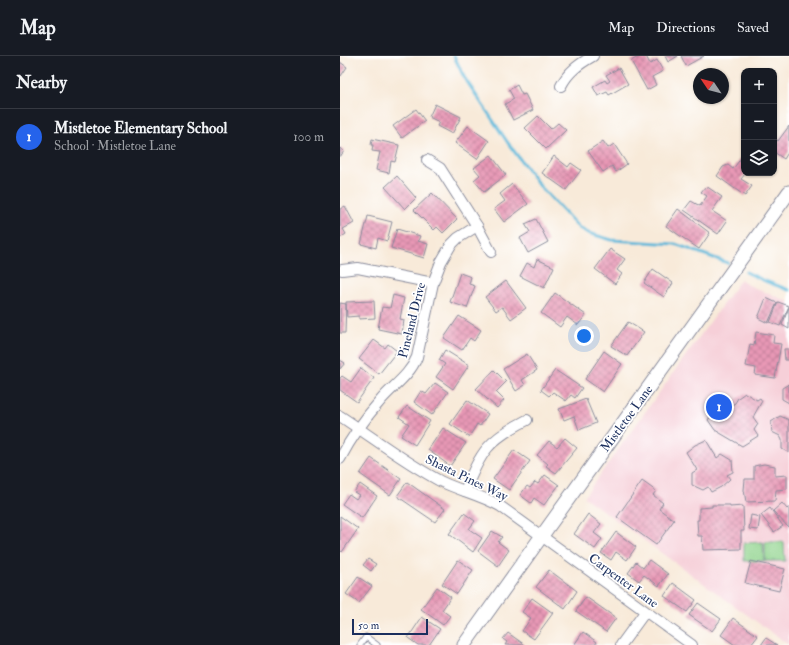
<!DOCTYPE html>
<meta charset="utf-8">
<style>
body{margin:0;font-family:"IM FELL Double Pica",serif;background:#242831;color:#f1f3f6}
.controls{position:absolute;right:12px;top:12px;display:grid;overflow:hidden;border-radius:8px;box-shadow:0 1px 3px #0004}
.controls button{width:36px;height:36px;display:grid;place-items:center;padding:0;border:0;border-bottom:1px solid #363941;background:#171b24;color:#f1f3f6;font:20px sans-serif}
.compass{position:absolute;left:353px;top:12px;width:36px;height:36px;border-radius:50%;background:#171b24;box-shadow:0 1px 3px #0004;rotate:305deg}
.scale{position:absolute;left:12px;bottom:10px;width:76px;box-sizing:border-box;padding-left:4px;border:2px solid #1b2f5e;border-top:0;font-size:11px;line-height:14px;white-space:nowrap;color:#1b2f5e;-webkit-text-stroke:3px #fff;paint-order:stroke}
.you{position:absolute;left:244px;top:280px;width:14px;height:14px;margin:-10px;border:3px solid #fff;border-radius:50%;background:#1a73e8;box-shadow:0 0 0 6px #1a73e833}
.badge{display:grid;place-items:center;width:26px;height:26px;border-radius:50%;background:#2563eb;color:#fff;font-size:13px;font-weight:700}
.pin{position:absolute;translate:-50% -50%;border:2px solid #fff;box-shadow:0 1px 4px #0006}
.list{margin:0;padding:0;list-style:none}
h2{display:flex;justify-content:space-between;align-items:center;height:52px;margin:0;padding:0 16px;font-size:17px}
h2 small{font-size:13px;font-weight:400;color:#9ea1a6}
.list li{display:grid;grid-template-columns:26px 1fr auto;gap:12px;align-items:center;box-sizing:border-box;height:56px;padding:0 16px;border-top:1px solid #363941}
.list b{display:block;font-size:15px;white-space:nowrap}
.list p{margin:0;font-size:13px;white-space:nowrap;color:#9ea1a6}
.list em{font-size:13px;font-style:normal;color:#9ea1a6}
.icon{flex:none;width:22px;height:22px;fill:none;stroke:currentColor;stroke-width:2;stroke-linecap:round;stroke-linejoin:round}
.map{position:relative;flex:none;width:449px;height:589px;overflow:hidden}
header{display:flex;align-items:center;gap:24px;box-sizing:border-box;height:56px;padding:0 20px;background:#171b24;border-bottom:1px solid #363941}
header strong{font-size:19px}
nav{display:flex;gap:22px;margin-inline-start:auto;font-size:14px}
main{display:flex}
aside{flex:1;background:#171b24}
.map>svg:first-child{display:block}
</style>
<header>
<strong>Map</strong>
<nav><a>Map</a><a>Directions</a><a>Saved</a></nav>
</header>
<main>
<aside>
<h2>Nearby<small></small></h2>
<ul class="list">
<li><span class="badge">1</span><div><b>Mistletoe Elementary School</b><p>School · Mistletoe Lane</p></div><em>100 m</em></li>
</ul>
</aside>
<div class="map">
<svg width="449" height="589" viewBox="0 0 449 589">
<defs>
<pattern id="building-cross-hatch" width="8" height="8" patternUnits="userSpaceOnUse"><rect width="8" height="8" fill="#e898b5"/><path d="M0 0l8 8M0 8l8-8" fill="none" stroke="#bb7c96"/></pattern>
</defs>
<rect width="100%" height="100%" fill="#fff"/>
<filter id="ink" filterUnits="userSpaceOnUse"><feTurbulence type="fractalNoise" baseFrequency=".025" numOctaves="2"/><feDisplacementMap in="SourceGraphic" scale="8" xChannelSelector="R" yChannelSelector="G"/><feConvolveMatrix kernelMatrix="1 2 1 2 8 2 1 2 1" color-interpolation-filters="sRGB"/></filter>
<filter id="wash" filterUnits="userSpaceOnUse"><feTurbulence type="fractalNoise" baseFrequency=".012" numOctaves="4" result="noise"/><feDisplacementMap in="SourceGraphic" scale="16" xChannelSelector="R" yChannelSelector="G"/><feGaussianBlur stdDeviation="0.9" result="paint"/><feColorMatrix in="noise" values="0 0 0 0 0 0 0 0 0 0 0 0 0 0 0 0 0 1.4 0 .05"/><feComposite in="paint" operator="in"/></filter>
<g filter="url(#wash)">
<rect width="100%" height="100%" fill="#f8ead9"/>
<!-- built -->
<polygon fill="#f6cfd8" points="401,223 406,228 449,246 449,589 244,441"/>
<!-- grass -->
<g fill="#8fd38c" stroke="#558175">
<polygon points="423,486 424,505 404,505 404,487"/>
<polygon points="425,486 444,486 445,505 425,505"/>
</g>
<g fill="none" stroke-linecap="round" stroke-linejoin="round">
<!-- stream -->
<g stroke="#5bb7d9" stroke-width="3">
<polyline points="114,0 124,21 168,87 199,129 239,172 248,177 272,184 335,188 388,207"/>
<polyline points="406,216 425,225 449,234"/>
</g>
</g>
<g id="blocks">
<!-- building -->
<g fill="url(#building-cross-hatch)">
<polygon points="300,0 306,0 310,8 317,4 323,15 312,21 316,29 307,34 291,5"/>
<polygon points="325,0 338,0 328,6"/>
<polygon points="341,0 364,0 346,10"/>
<polygon points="0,6 7,11 1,20 0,19"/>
<polygon points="279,12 288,28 269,39 267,36 258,40 253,31 265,24 267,27 270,25 266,19"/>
<polygon points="177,29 182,39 185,38 193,54 173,64 165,48 174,43 169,34"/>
<polygon points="95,48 121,61 112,78 97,70 99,66 89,61"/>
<polygon points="76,53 85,65 62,82 53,70"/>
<polygon points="198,60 211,73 218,67 226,74 206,93 185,72"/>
<polygon points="128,70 149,85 137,103 115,87"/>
<polygon points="449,70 449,95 444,103 434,96 434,82 438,85"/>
<polygon points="32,83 59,89 55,106 51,105 49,117 36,114 40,96 32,95 33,89 31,89"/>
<polygon points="263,85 268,92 274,88 287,108 276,116 272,110 263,116 248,95"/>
<polygon points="0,92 4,95 0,101"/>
<polygon points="404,98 404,117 406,117 401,123 412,130 405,140 377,120 383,111 388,109 393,113"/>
<polygon points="151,99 166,119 144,136 134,124 140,119 134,112"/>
<polygon points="214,100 228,111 231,107 241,114 226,134 202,117"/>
<polygon points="57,120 76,142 65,153 45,131"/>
<polygon points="172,128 188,148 164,166 154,153 165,145 160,138"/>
<polygon points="366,130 382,141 372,155 387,165 378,178 344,154 351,145 360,150 367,140 361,136"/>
<polygon points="92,137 117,163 103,177 97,171 94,174 74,154"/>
<polygon points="5,150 14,167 3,173 6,178 0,182 0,153"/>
<polygon points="338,153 370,177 359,193 326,170"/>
<polygon points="28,160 52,166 47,185 38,182 36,192 21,188"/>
<polygon points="196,163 208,186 188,197 180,182 190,176 185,168"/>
<polygon points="57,173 80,180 78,185 88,188 84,202 51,192"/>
<polygon points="270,193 285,203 277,214 282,218 275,228 255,213"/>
<polygon points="197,203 214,211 204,232 180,220 187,207 194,211"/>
<polygon points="313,213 333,227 324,241 304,227"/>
<polygon points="120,217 131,221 129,228 135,230 127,252 110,246"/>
<polygon points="166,225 186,252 171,263 162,251 156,255 145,241"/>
<polygon points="215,237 246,259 238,269 227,261 220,271 201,257"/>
<polygon points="53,239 64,242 60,263 64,264 62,278 38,273 42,251 50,252"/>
<polygon points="426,242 437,247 428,267 418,262"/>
<polygon points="34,245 35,262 19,263 19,260 7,261 6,246"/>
<polygon points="438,246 449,250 440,270 430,266"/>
<polygon points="0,247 6,248 5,277 0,277"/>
<polygon points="449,251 449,273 442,269"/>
<polygon points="119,260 141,274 134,285 130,282 122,294 104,282"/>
<polygon points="288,266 304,276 287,300 271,290"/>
<polygon points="416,276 434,279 433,287 441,288 435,322 415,319 416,312 406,310 410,288 414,289"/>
<polygon points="34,284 45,292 48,288 57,295 39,318 19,303"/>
<polygon points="444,293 449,293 449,304 445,304"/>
<polygon points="105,294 129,309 113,333 96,321 105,308 99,304"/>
<polygon points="264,295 282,308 263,336 245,323"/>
<polygon points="187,298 197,314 182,324 185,329 176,335 163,313"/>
<polygon points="0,304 5,307 0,313"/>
<polygon points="21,312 34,322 17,346 0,334 0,322 2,320 11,326"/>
<polygon points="154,314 166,326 156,336 164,344 157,352 136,333"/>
<polygon points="215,314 242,332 235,342 231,339 226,345 213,336 209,340 201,334"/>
<polygon points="95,327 108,336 92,359 74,346 81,335 86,338"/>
<polygon points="449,328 449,347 442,343 442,332"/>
<polygon points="405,337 417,344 420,342 422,345 413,361 418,368 414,374 418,380 402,390 375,374 368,364 372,358 377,355 380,356 395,347 398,342"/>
<polygon points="246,343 256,367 239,374 234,360 224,364 219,353"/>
<polygon points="127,344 148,358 140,370 137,368 129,381 110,368"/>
<polygon points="67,350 90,365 75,389 61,380 69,368 59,361"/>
<polygon points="440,360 449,364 449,397 442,393 442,384 440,380 432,376 431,366"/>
<polygon points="103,372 126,387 110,410 88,394"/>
<polygon points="225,382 237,392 216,417 206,410 208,408 197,399 209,385 217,391"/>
<polygon points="366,384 377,402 382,398 392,404 393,416 387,419 390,423 381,431 371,436 368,431 363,434 352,429 352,417 357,414 346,396 355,389"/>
<polygon points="174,394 190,405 169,434 153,423"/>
<polygon points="31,402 61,423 50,439 20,418"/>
<polygon points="424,408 435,410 435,420 447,419 447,433 436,434 435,445 406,446 404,434 405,423 414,423 414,410"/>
<polygon points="205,419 219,429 204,449 194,442 191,447 180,439 187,430 190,432 195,426 198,428"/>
<polygon points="302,425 316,435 313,439 323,447 319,453 334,464 316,489 277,461"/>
<polygon points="67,426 105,453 95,466 57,440"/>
<polygon points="20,428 37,440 22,462 2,448 9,438 16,443 19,439 14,436"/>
<polygon points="442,447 447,453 449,451 449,472 433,455"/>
<polygon points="372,449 390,449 390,451 403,450 404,475 401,475 401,493 363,494 362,480 358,480 357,464 359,464 359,452 372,451"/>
<polygon points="430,452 443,470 434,476 421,459"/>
<polygon points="124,457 135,465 129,473 142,482 133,496 109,478"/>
<polygon points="248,458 261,468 254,477 262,483 255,493 234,478"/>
<polygon points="411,459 420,461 418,474 409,473"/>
<polygon points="0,460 18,473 2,496 0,494"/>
<polygon points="152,475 162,481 158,486 169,494 158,510 138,495"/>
<polygon points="276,476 296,491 287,504 276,496 271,504 261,497"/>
<polygon points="28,503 36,508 31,515 23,509"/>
<polygon points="118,504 133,514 117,538 102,528"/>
<polygon points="309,504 328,518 319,530 304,519 299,525 288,517 296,506 303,512"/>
<polygon points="411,505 445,513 439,535 405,527"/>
<polygon points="209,514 237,535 225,553 196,531"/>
<polygon points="18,521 32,530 19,547 6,538"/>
<polygon points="333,527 356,544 347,556 324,540"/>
<polygon points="97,531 111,541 102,554 110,560 103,569 81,553"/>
<polygon points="246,541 276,562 266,576 236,555"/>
<polygon points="192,542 213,557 194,583 182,575 191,562 182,556"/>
<polygon points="358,547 381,563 372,575 349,559"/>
<polygon points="82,561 100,573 89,589 78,589 68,582"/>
<polygon points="393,562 418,580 411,589 395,589 381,579"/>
<polygon points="243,576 257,586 255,589 234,589"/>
<polygon points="168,577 185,589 165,589 167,586 163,583"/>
<polygon points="426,582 437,589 421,589"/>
</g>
</g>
</g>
<g filter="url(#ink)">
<use href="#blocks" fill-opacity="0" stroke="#8a8c9c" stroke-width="1"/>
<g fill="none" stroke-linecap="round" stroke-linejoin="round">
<defs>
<polyline id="service" points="20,589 26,581 37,589"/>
<g id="minor">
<path d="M221,30C228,16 239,8 253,0"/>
<polyline points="87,104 100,112 137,170 151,196"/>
<polyline points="2,214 18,212 93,227"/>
<path d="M0,360C32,381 66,407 100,425C120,435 141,439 160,450L352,589"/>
<path d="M0,403C11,382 25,362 41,344C53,330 70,319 77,301L93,227L101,206L111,189L118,182L137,170"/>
<path d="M125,435C141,395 148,384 187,364"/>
<polyline points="281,589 305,556"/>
</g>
<polyline id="tertiary" points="124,589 201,481 449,136"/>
</defs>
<!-- service casing -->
<use href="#service" stroke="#8a8c9c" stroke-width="7"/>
<!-- minor casing -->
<use href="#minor" stroke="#8a8c9c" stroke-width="12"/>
<!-- tertiary casing -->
<use href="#tertiary" stroke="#8a8c9c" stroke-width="15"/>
<!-- service -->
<use href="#service" stroke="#fff" stroke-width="5"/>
<!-- minor -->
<use href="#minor" stroke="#fff" stroke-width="10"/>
<!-- tertiary -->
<use href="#tertiary" stroke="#fff" stroke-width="13"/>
</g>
</g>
<g text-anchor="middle" stroke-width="3.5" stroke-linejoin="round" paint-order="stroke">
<!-- street labels -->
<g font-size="13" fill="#1b2f5e" stroke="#fff">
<text transform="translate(71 264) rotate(-76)" y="5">Pineland Drive</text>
<text transform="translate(286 362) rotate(-54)" y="5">Mistletoe Lane</text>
<text transform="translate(127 421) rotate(26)" y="5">Shasta Pines Way</text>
<text transform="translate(284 524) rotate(36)" y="5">Carpenter Lane</text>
</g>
</g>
</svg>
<div class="controls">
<button>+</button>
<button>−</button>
<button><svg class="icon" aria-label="layers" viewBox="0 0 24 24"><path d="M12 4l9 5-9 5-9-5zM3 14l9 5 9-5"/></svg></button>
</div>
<svg class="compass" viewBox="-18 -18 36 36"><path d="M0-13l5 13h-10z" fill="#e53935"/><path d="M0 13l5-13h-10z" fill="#9ea1a6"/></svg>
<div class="scale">50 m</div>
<div class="you"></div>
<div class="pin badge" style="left:379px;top:351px">1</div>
</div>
</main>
